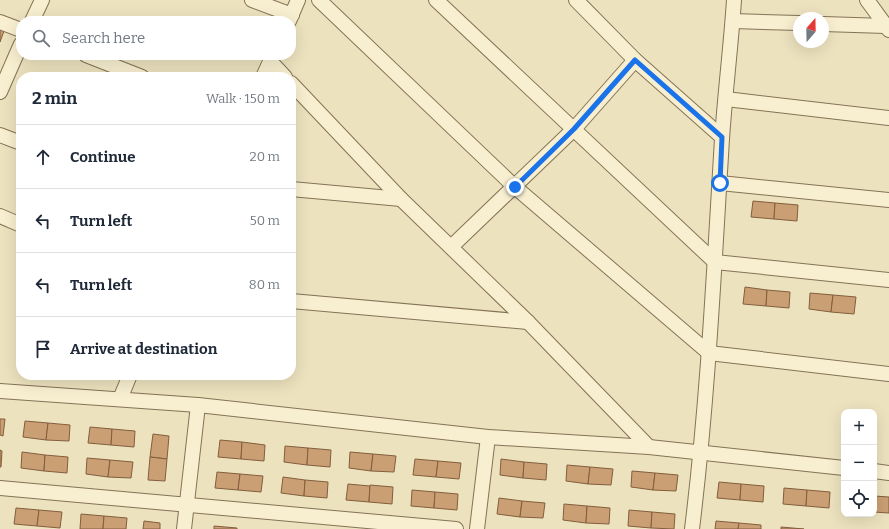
<!DOCTYPE html>
<meta charset="utf-8">
<style>
body{margin:0;font-family:Bitter,serif;background:#f2f2f3;color:#1f2937}
.controls{position:absolute;right:12px;bottom:12px;display:grid;overflow:hidden;border-radius:8px;box-shadow:0 4px 16px #0002}
.controls button{width:36px;height:36px;display:grid;place-items:center;padding:0;border:0;border-bottom:1px solid #e0e1e3;background:#fff;color:#1f2937;font:20px sans-serif}
.compass{position:absolute;left:793px;top:12px;width:36px;height:36px;border-radius:50%;background:#fff;box-shadow:0 4px 16px #0002;rotate:20deg}
.stop{position:absolute;width:12px;height:12px;margin:-9px;border:3px solid #1a73e8;border-radius:50%;background:#fff}
.stop.end{background:#1a73e8;border-color:#fff;box-shadow:0 1px 4px #0008}
.list{margin:0;padding:0;list-style:none}
h2{display:flex;justify-content:space-between;align-items:center;height:52px;margin:0;padding:0 16px;font-size:17px}
h2 small{font-size:13px;font-weight:400;color:#747a83}
.list li{display:grid;grid-template-columns:26px 1fr auto;gap:12px;align-items:center;box-sizing:border-box;height:64px;padding:0 16px;border-top:1px solid #e0e1e3}
.list b{display:block;font-size:15px;white-space:nowrap}
.list em{font-size:13px;font-style:normal;color:#747a83}
.icon{flex:none;width:22px;height:22px;fill:none;stroke:currentColor;stroke-width:2;stroke-linecap:round;stroke-linejoin:round}
.map{position:relative;flex:none;width:889px;height:529px;overflow:hidden}
.search{position:absolute;background:#fff;box-shadow:0 4px 16px #0002;left:16px;top:16px;width:280px;height:44px;display:flex;align-items:center;gap:10px;box-sizing:border-box;padding:0 14px;border-radius:16px;color:#747a83;font-size:15px}
.panel{position:absolute;background:#fff;box-shadow:0 4px 16px #0002;left:16px;top:72px;width:280px;height:308px;border-radius:16px}
.map>svg:first-child{display:block}
</style>
<div class="map">
<svg width="889" height="529" viewBox="0 0 889 529">
<rect width="100%" height="100%" fill="#ece2be"/>
<!-- building -->
<g fill="#ca9f74" stroke="#835e3d">
<polygon points="0,30 4,31 0,42"/>
<polygon points="753,201 775,203 774,219 751,217"/>
<polygon points="775,203 798,205 797,221 774,219"/>
<polygon points="745,287 767,290 766,306 743,304"/>
<polygon points="767,290 790,292 789,308 766,306"/>
<polygon points="810,293 833,295 831,312 809,309"/>
<polygon points="833,295 856,297 854,314 831,312"/>
<polygon points="0,419 5,419 3,436 0,435"/>
<polygon points="25,421 48,423 46,440 23,437"/>
<polygon points="48,423 70,425 69,441 46,440"/>
<polygon points="90,427 112,429 111,445 88,443"/>
<polygon points="112,429 135,431 134,447 111,445"/>
<polygon points="153,434 169,436 167,459 150,457"/>
<polygon points="220,440 242,442 241,459 218,457"/>
<polygon points="242,442 265,445 264,461 241,459"/>
<polygon points="285,446 308,448 307,465 284,462"/>
<polygon points="308,448 331,450 330,467 307,465"/>
<polygon points="0,450 2,451 1,467 0,467"/>
<polygon points="22,452 45,455 44,471 21,468"/>
<polygon points="350,452 373,454 371,471 349,468"/>
<polygon points="373,454 396,456 394,472 371,471"/>
<polygon points="45,455 68,457 67,473 44,471"/>
<polygon points="150,457 167,459 165,481 148,480"/>
<polygon points="87,458 110,460 108,477 86,474"/>
<polygon points="415,459 438,461 436,477 413,475"/>
<polygon points="501,459 524,462 523,478 500,475"/>
<polygon points="110,460 133,462 131,478 108,477"/>
<polygon points="438,461 461,463 459,479 436,477"/>
<polygon points="524,462 547,464 546,480 523,478"/>
<polygon points="567,465 590,467 588,484 566,481"/>
<polygon points="590,467 613,469 611,485 588,484"/>
<polygon points="632,471 655,473 653,490 631,487"/>
<polygon points="217,472 240,474 238,490 215,488"/>
<polygon points="655,473 678,475 676,491 653,490"/>
<polygon points="240,474 263,476 261,492 238,490"/>
<polygon points="283,477 305,480 304,496 281,493"/>
<polygon points="305,480 328,482 327,498 304,496"/>
<polygon points="719,482 741,484 740,500 717,498"/>
<polygon points="348,484 370,486 369,502 346,500"/>
<polygon points="741,484 764,486 763,502 740,500"/>
<polygon points="370,485 393,487 392,504 369,502"/>
<polygon points="784,488 807,490 806,506 783,504"/>
<polygon points="412,490 435,492 434,508 411,506"/>
<polygon points="807,490 830,492 829,508 806,506"/>
<polygon points="435,492 458,494 457,510 434,508"/>
<polygon points="874,496 889,497 889,513 874,512"/>
<polygon points="499,498 522,501 520,517 497,514"/>
<polygon points="522,501 545,503 543,518 520,517"/>
<polygon points="564,504 587,506 586,523 563,520"/>
<polygon points="587,506 610,508 609,524 586,523"/>
<polygon points="16,508 39,510 37,526 14,524"/>
<polygon points="39,510 62,512 60,528 37,526"/>
<polygon points="629,510 652,512 651,528 628,526"/>
<polygon points="652,512 675,514 674,529 651,528"/>
<polygon points="81,514 104,516 103,529 80,529"/>
<polygon points="104,516 127,518 126,529 103,529"/>
<polygon points="144,521 160,523 160,529 143,529"/>
<polygon points="716,521 739,523 738,529 715,529"/>
<polygon points="739,523 761,525 761,529 738,529"/>
<polygon points="214,526 237,528 237,529 214,529"/>
<polygon points="781,527 804,529 781,529"/>
</g>
<g fill="none" stroke-linecap="round" stroke-linejoin="round">
<defs>
<g id="minor">
<polyline points="252,0 292,15"/>
<polyline points="319,0 515,187 709,353 889,374"/>
<polyline points="436,0 715,262 889,280"/>
<polyline points="576,0 635,60 722,137"/>
<polyline points="867,0 889,30"/>
<polyline points="32,21 42,0"/>
<polyline points="289,21 298,0"/>
<polyline points="733,21 799,23"/>
<polyline points="0,22 21,30"/>
<polyline points="823,24 886,26"/>
<polyline points="86,55 142,77"/>
<polyline points="270,61 285,77"/>
<polyline points="263,77 273,55"/>
<polyline points="291,83 401,199 528,322 649,447"/>
<polyline points="0,92 21,44"/>
<polyline points="726,99 889,118"/>
<polyline points="0,135 21,143"/>
<polyline points="720,183 889,200"/>
<polyline points="291,189 401,199"/>
<polyline points="0,216 21,225"/>
<polyline points="451,247 574,129 635,60"/>
<polyline points="291,301 528,322"/>
<polyline points="0,391 198,405 488,437 649,447 844,468"/>
<polyline points="120,399 130,375"/>
<polyline points="874,471 889,473"/>
<polyline points="0,488 456,529"/>
<polyline points="184,529 198,405"/>
<polyline points="477,529 488,437"/>
<path d="M692,529C708,399 714,269 722,139C725,93 731,46 734,0"/>
</g>
</defs>
<!-- minor casing -->
<use href="#minor" stroke="#847357" stroke-width="16"/>
<!-- minor -->
<use href="#minor" stroke="#f8efd0" stroke-width="14"/>
</g>
<g fill="none" stroke-linecap="round" stroke-linejoin="round">
<!-- route -->
<polyline stroke="#1a73e8" stroke-width="5" points="515,187 574,129 635,60 722,137 720,183"/>
</g>
</svg>
<div class="controls">
<button>+</button>
<button>−</button>
<button><svg class="icon" aria-label="locate" viewBox="0 0 24 24"><circle cx="12" cy="12" r="6"/><path d="M12 2v4M12 18v4M2 12h4M18 12h4"/></svg></button>
</div>
<svg class="compass" viewBox="-18 -18 36 36"><path d="M0-13l5 13h-10z" fill="#e53935"/><path d="M0 13l5-13h-10z" fill="#747a83"/></svg>
<div class="stop" style="left:720px;top:183px"></div>
<div class="stop end" style="left:515px;top:187px"></div>
<div class="search"><svg class="icon" aria-label="search" viewBox="0 0 24 24"><circle cx="10" cy="10" r="6"/><path d="M15 15l6 6"/></svg>Search here</div>
<section class="panel">
<h2>2 min<small>Walk · 150 m</small></h2>
<ul class="list">
<li><svg class="icon" aria-label="ahead" viewBox="0 0 24 24"><path d="M12 20V5M6 11l6-6 6 6"/></svg><div><b>Continue</b></div><em>20 m</em></li>
<li><svg class="icon" aria-label="left" viewBox="0 0 24 24"><path d="M17 20v-9H6M10 6l-5 5 5 5"/></svg><div><b>Turn left</b></div><em>50 m</em></li>
<li><svg class="icon" aria-label="left" viewBox="0 0 24 24"><path d="M17 20v-9H6M10 6l-5 5 5 5"/></svg><div><b>Turn left</b></div><em>80 m</em></li>
<li><svg class="icon" aria-label="arrive" viewBox="0 0 24 24"><path d="M6 21V4h12l-3 4 3 4H6"/></svg><div><b>Arrive at destination</b></div></li>
</ul>
</section>
</div>
